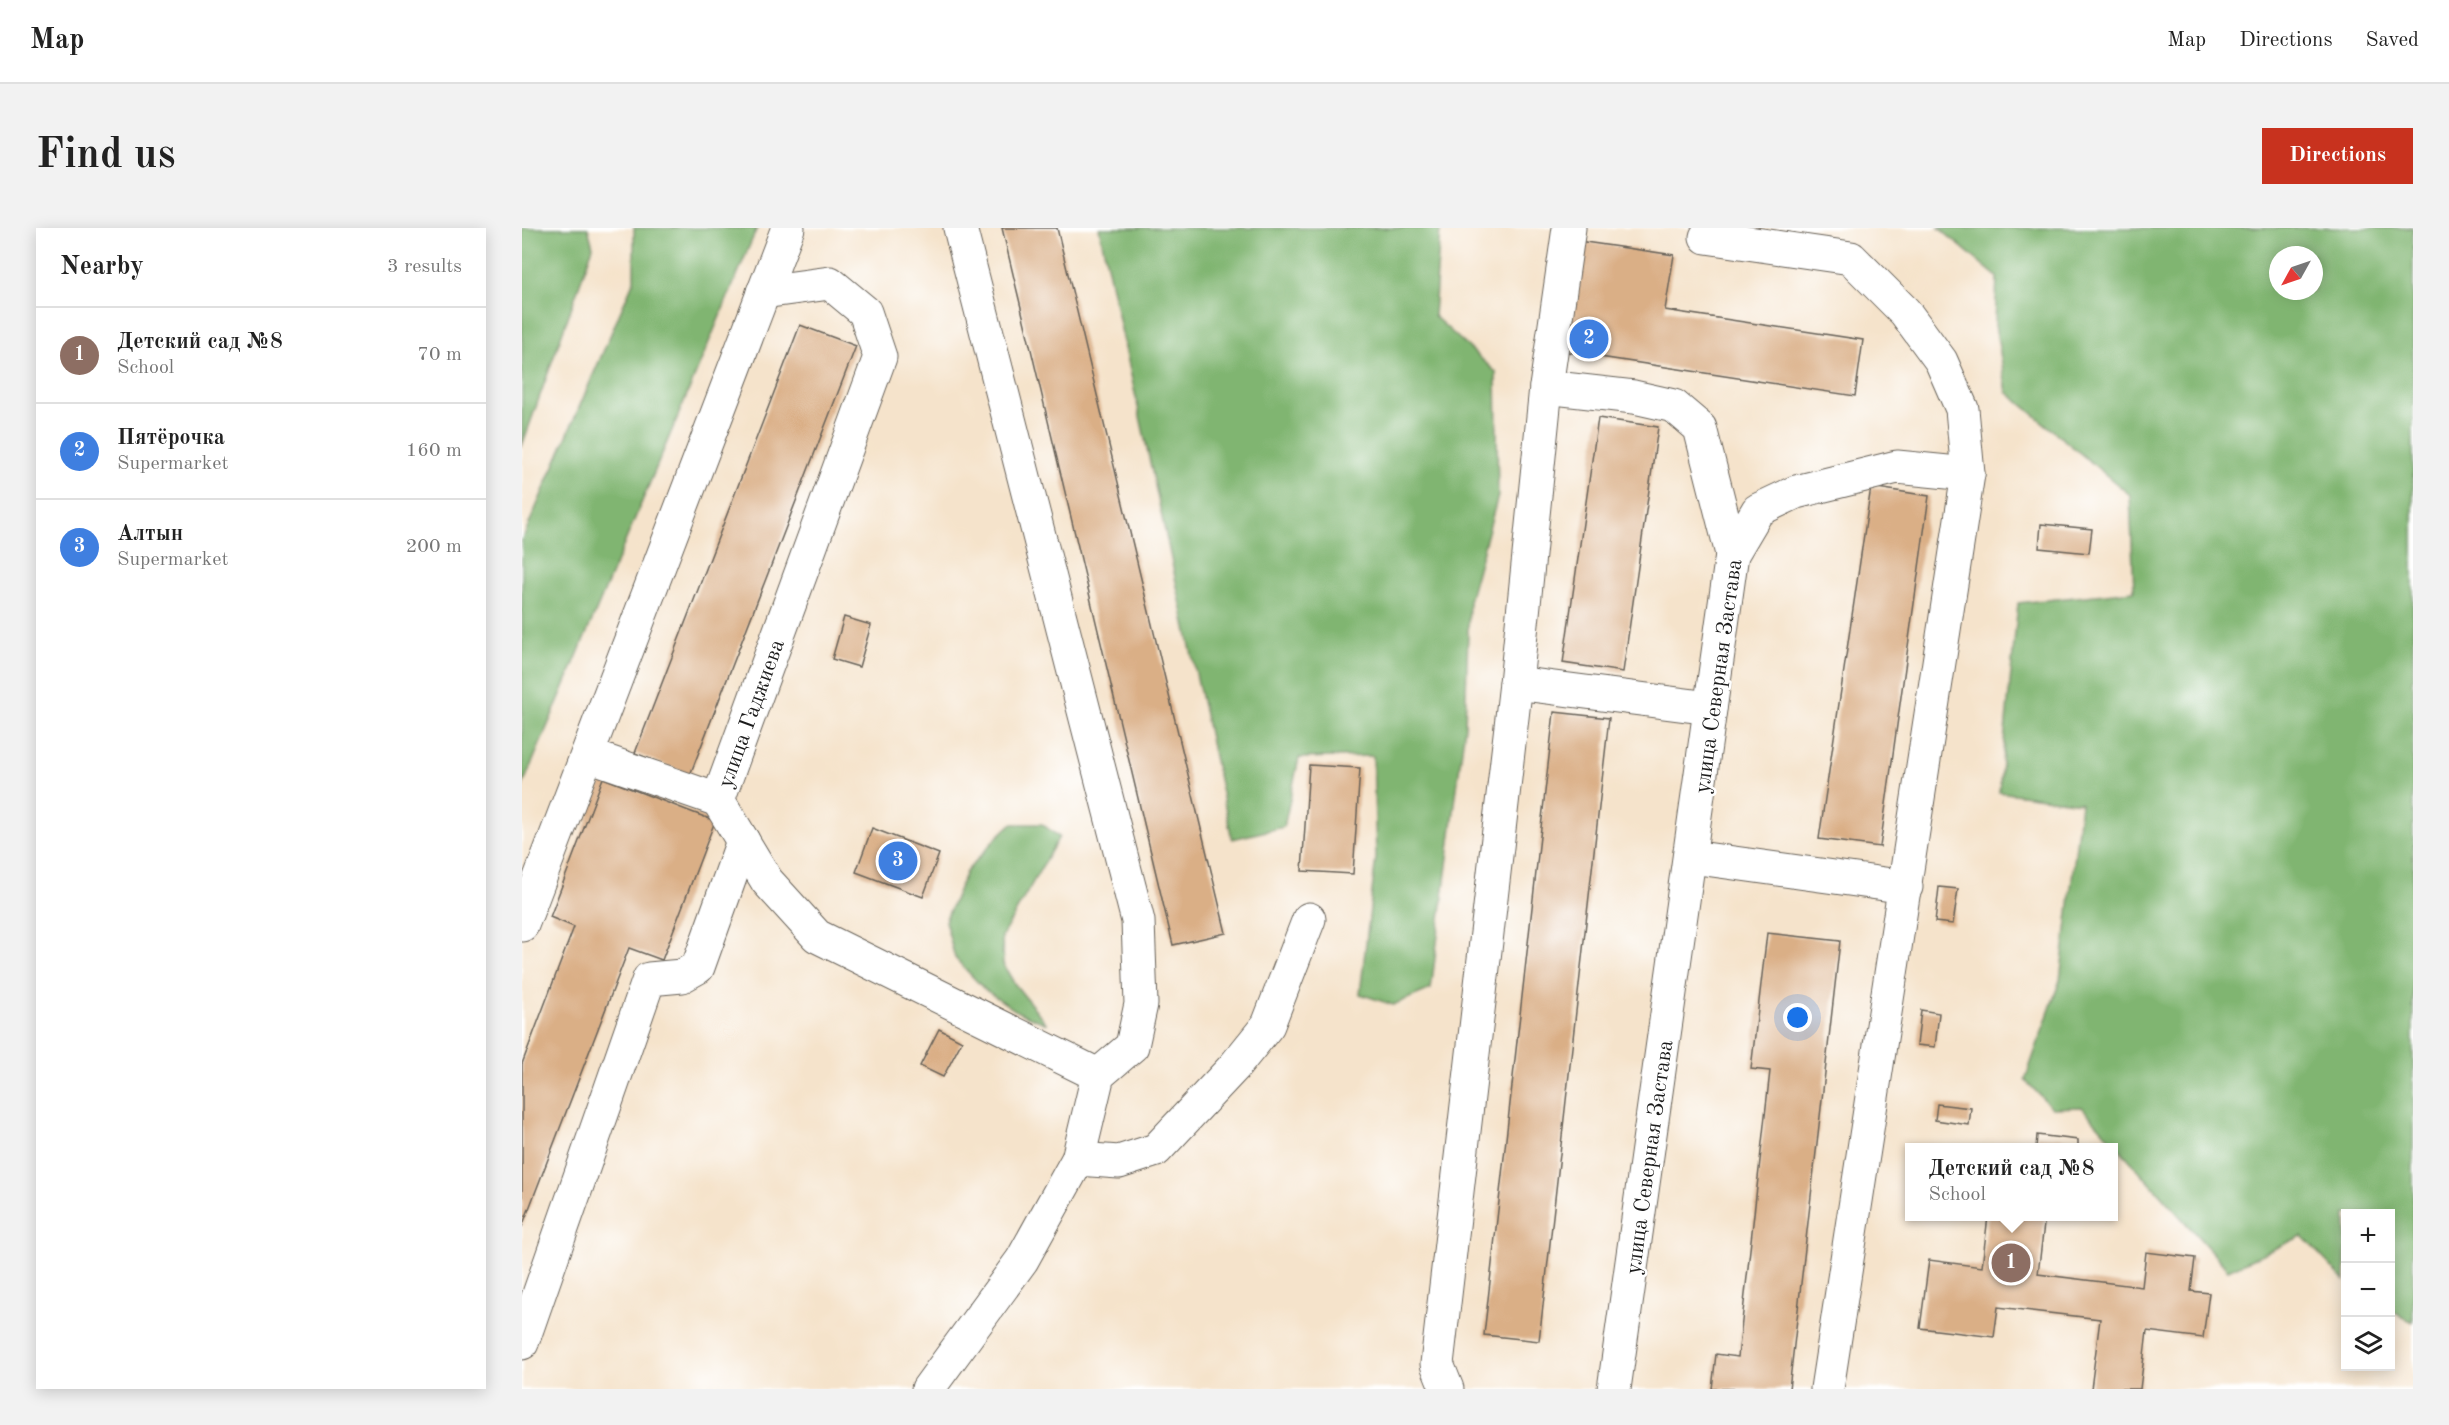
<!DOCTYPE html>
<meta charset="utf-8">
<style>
body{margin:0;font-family:"Old Standard TT",serif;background:#f2f2f2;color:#222}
.controls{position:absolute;right:18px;bottom:18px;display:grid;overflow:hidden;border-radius:0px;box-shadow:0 3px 15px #0003}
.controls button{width:54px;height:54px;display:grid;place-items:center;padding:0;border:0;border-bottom:2px solid #e0e0e0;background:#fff;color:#222;font:30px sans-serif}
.compass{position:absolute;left:1747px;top:18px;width:54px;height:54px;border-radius:50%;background:#fff;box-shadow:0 3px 15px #0003;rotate:230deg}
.you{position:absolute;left:1276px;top:790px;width:21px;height:21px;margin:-15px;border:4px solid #fff;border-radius:50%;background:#1a73e8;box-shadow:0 0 0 9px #1a73e833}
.badge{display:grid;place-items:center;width:39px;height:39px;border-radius:50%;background:#c8321e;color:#fff;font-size:20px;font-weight:700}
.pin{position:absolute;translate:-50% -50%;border:3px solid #fff;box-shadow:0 2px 6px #0006}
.popup{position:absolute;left:1383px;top:915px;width:213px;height:78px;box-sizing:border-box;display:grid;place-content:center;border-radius:0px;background:#fff;filter:drop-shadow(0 2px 4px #0005);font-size:20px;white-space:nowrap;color:#767676}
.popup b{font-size:22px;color:#222}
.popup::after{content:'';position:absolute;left:50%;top:100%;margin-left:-12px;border:12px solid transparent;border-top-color:#fff}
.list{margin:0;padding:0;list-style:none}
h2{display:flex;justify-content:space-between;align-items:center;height:78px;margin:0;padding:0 24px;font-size:26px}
h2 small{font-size:20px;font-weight:400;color:#767676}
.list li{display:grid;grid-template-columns:39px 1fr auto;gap:18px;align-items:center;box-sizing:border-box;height:96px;padding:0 24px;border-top:2px solid #e0e0e0}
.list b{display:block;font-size:22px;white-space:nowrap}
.list p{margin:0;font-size:20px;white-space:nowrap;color:#767676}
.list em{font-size:20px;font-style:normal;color:#767676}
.icon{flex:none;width:33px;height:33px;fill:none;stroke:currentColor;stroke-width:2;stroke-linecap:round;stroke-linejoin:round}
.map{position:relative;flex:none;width:1891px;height:1161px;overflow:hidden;border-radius:0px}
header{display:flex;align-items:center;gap:36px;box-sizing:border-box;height:84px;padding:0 30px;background:#fff;border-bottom:2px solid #e0e0e0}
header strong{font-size:28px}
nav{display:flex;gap:33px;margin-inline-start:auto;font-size:21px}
.intro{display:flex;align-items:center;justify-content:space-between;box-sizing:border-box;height:144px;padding:0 36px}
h1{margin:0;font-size:42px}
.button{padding:15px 27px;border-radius:0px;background:#c8321e;color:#fff;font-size:21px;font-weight:700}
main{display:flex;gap:36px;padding:0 36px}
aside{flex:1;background:#fff;border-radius:0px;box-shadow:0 3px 15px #0003}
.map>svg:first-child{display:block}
</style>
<header>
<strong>Map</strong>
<nav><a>Map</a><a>Directions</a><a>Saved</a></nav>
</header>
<div class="intro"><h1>Find us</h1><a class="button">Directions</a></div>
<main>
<aside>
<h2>Nearby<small>3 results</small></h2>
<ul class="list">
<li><span class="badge" style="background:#8d6e63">1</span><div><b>Детский сад №8</b><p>School</p></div><em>70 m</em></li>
<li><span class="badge" style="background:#3f7fe0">2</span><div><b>Пятёрочка</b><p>Supermarket</p></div><em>160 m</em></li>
<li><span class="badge" style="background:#3f7fe0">3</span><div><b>Алтын</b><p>Supermarket</p></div><em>200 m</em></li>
</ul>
</aside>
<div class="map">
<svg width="1891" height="1161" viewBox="0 0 1891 1161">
<rect width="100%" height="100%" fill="#fff"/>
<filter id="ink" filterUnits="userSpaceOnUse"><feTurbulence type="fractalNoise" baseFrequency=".0167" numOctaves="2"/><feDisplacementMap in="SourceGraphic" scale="12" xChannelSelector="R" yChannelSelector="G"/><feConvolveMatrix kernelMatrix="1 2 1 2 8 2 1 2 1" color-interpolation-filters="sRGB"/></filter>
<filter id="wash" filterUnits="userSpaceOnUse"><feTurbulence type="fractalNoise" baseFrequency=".008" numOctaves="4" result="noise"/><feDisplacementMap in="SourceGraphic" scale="24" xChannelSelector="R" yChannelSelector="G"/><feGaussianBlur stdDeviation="1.35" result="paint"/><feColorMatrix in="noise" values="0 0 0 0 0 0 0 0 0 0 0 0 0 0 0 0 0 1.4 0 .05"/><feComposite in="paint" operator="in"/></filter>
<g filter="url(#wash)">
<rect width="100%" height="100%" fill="#f5e3cb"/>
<!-- forest -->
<g fill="#80b571" stroke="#4e6846" stroke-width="1.5" fill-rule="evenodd">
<polygon points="0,0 66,0 71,19 0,218"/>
<polygon points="112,0 235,0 0,559 0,312 112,52"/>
<polygon points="577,0 918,0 912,88 974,144 976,268 947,373 943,498 909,761 871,777 838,766 854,629 851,528 777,530 762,599 710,611"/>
<path d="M1417,0H1891V1094L1869,1083L1868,986H1824L1823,1053L1780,1008L1706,1042L1560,879L1530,880L1503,852L1538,752L1559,575L1477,564L1496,375L1612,363L1608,267L1485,164L1473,97L1475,49ZM1756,27H1792V63H1756Z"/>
<polygon points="489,596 520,596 537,609 480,708 481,736 492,755 525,796 496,784 462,761 433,730 423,693 444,644 476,608"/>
</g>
<g id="blocks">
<!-- building -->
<g fill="#daaf86">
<polygon points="480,0 535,0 704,705 651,717"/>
<polygon points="1056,13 1152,27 1143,82 1341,112 1333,168 1039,123"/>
<polygon points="278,97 334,118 168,547 113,525"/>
<polygon points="1076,190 1136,199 1101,444 1041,435"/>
<polygon points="1349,259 1407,268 1358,619 1297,611"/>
<polygon points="1519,296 1570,301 1567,325 1517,320"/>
<polygon points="322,389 349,397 337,439 310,431"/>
<polygon points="1032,484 1087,490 1017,1113 962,1107"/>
<polygon points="787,537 838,540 831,646 780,643"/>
<polygon points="81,550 193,593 140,732 107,720 0,999 0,836 52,699 28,689"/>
<polygon points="350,600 417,626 401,669 334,644"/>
<polygon points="1417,659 1436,661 1431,696 1413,694"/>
<polygon points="1245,705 1318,713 1267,1161 1190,1161 1194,1126 1216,1129 1248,843 1229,841"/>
<polygon points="1399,782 1417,785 1413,819 1395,817"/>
<polygon points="417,801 440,813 421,849 398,838"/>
<polygon points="1415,876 1449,880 1447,897 1413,892"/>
<polygon points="1515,907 1556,912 1556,920 1514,920"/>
<polygon points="1466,988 1523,988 1516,1046 1620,1059 1624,1024 1673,1030 1669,1063 1687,1065 1681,1110 1625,1103 1618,1161 1569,1161 1578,1091 1476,1079 1472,1109 1398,1100 1407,1032 1460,1039"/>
</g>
</g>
</g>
<g filter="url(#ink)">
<use href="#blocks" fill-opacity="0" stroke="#686259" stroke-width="1.5"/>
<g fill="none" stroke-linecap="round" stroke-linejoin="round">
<defs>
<g id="minor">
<polyline points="1047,0 1024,159 1112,169 1152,178 1178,200 1210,326"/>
<polyline points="1184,9 1329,30 1383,84 1419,133 1440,181 1446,246 1305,1161"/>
<polyline points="241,64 308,55 343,84 358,129 196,572 245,653 295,708 576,847"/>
<polyline points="994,455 1188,480"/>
<polyline points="66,527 196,572"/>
<polyline points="1169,629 1384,659"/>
<polyline points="0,697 266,0"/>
<polyline points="556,931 597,934 634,922 712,839 746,797 787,691"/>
<polyline points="0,1115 127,751 160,748 176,739 221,613"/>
<polyline points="406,1161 500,1032 556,931 576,847 610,818 619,776 616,693 438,0"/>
<polyline points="925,1161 915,1136 994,455 1024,159"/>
<polyline points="1092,1161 1210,326 1236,282 1274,264 1375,239 1446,246"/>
</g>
</defs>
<!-- minor casing -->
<use href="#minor" stroke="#686259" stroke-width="35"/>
<!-- minor -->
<use href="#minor" stroke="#fff" stroke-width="33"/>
</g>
</g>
<g text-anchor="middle" stroke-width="5" stroke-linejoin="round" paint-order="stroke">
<!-- street labels -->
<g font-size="22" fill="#1c1c1c" stroke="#fff">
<text transform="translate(1195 448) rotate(-82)" y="8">улица Северная Застава</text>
<text transform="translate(228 485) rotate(-70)" y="8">улица Гаджиева</text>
<text transform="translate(1126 929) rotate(-82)" y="8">улица Северная Застава</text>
</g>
</g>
</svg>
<div class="controls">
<button>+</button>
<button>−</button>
<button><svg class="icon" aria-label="layers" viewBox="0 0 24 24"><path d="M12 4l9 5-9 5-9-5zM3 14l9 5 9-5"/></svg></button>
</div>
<svg class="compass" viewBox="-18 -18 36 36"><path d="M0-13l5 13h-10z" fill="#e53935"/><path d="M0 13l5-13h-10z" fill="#767676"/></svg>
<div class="you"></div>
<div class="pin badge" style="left:1489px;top:1035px;background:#8d6e63">1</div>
<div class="popup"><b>Детский сад №8</b>School</div>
<div class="pin badge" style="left:1067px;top:111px;background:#3f7fe0">2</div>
<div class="pin badge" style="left:376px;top:633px;background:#3f7fe0">3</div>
</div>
</main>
